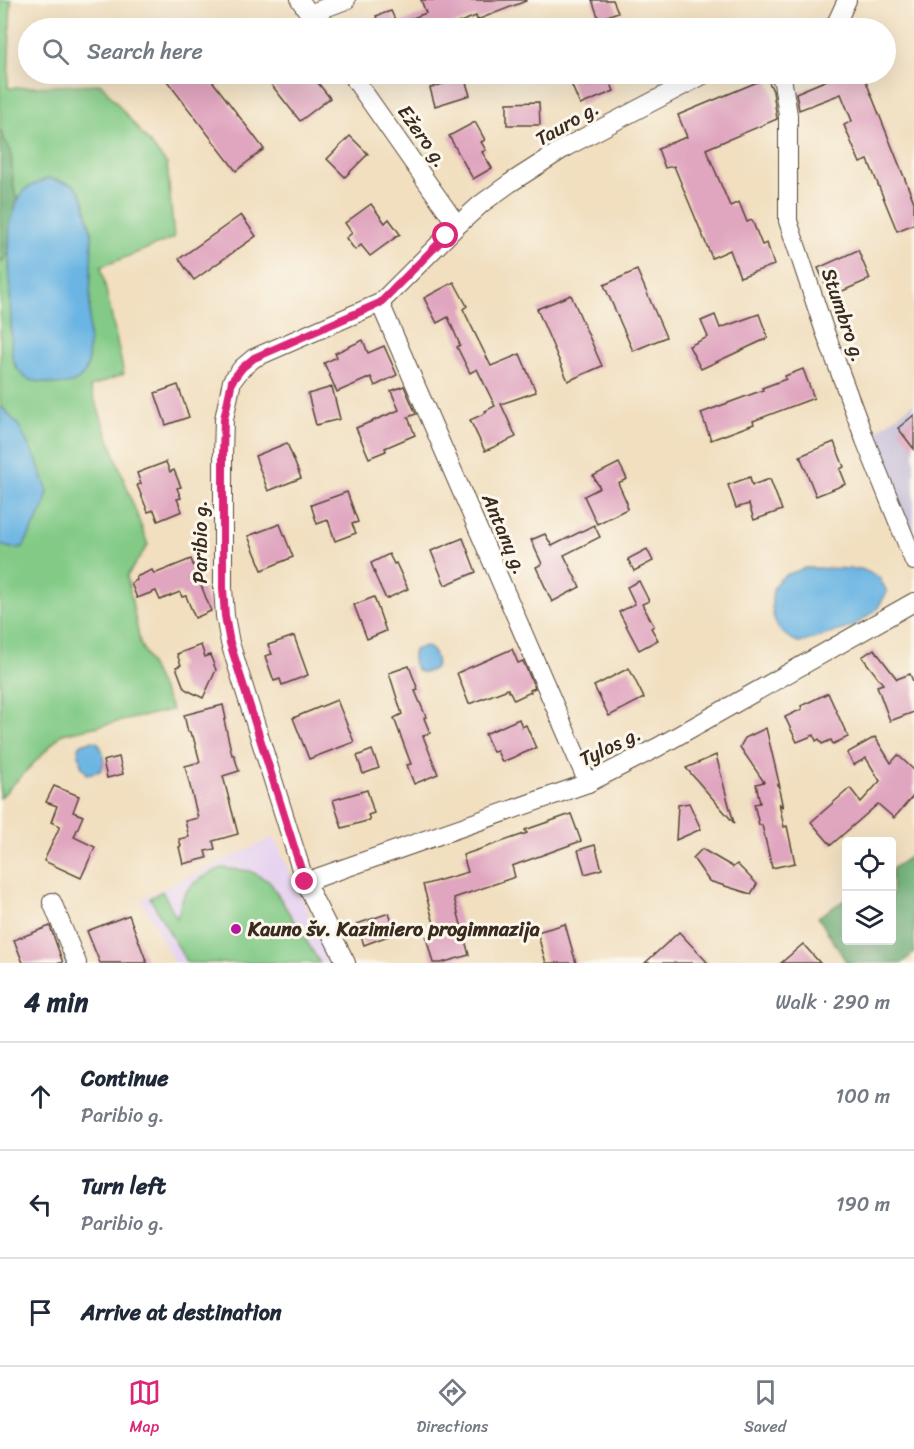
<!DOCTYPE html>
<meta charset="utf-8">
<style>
body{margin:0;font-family:Sriracha,sans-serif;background:#f2f2f3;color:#1f2937}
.controls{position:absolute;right:18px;bottom:18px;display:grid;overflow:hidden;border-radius:6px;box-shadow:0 6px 24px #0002}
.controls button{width:54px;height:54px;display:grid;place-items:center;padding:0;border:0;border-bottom:2px solid #e0e1e3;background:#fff;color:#1f2937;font:30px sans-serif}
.stop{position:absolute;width:18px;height:18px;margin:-14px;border:4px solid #db2777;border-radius:50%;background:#fff}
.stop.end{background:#db2777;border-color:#fff;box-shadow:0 2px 6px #0008}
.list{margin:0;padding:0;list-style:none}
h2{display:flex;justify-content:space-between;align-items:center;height:78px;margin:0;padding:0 24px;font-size:26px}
h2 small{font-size:20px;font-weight:400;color:#747a83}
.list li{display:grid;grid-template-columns:39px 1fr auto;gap:18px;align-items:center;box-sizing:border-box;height:108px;padding:0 24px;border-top:2px solid #e0e1e3}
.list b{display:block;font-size:22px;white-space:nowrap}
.list p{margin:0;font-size:20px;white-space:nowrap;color:#747a83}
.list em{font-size:20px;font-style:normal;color:#747a83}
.icon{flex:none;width:33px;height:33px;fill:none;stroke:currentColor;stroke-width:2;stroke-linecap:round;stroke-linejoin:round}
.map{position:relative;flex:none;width:914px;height:963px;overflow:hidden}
.search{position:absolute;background:#fff;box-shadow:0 6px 24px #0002;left:18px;right:18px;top:18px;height:66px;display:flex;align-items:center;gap:15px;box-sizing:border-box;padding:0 21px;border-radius:33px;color:#747a83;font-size:22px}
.sheet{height:402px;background:#fff}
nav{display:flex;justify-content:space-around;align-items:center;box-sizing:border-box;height:84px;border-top:2px solid #e0e1e3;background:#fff;font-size:16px;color:#747a83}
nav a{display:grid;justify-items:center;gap:3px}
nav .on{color:#db2777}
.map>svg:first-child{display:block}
</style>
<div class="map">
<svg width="914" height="963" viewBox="0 0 914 963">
<rect width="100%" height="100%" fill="#fbf7ec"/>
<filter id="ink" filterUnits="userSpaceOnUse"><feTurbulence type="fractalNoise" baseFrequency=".0167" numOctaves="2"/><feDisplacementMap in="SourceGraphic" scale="12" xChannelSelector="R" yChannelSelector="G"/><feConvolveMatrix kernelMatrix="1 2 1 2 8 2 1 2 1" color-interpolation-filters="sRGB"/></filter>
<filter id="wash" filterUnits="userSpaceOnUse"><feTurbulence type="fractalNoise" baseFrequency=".008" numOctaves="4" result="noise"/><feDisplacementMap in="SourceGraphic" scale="24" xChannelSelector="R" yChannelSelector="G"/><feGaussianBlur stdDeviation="1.35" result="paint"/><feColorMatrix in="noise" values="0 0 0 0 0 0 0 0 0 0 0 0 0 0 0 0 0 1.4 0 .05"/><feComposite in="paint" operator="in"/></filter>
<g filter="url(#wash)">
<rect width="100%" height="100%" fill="#f1dfc0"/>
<!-- built -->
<polygon fill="#e6d3f0" points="274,837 331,963 174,963 141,899"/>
<!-- industrial -->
<polygon fill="#c8c0d8" points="914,403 914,561 865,440"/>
<!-- green -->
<g fill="#82ca86" stroke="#5e7a52" stroke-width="1.5">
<path d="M0,0H11L8,88L101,84L167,164L174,238L101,267L124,374L90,387L148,545L127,576L140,643L172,710L62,734L0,798V544C8,549 14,548 23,547L44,507L48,492L37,461L5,410L0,407V264L9,253L12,356L16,368L86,371L88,363L92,235L84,201L80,192L74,185L48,178L26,189L17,202L13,184L11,151L4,139L0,129Z"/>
<path d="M222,868L250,871L270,882L320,963H187L150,898L162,891L177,918C179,912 180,906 182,900C188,882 206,875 222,868Z"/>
</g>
<!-- forest -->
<g fill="#69ae73" stroke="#526c48" stroke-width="1.5">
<polygon points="0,129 4,139 11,151 13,184 17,202 10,225 9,253 0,264"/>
<polygon points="914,854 914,953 902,963 847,963 818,917 846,899 846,940 892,940 892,869"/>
</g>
<!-- water -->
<g fill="#6ab5e3" stroke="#527080" stroke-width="1.5">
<path d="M48,178L74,185L80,192L84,201L92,235L88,363C83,386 62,387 42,382C38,381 32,381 28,379C19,375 15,365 12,356L9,253L10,225L17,202L25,189Z"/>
<path d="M0,407L5,410L18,425L37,461L48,492L44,507L23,547C14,548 8,549 0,544Z"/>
<path d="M805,568L861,569L879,577L887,592L877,609L854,626L800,643C792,640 781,633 777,626C772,616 769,594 776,584C782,574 795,572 805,568Z"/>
<path d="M425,646C435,650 443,666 429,671C415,677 411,661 414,650Z"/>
<path d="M91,741L97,742C104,750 106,762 100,771L87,774L81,765L78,748L82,744Z"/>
</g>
<g id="blocks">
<!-- building -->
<g fill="#e0a5bf">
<polygon points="421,0 526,0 526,1 477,20 476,16 444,28 381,28 376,16 391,11 397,24 426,13"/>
<polygon points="592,0 613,0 618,12 599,19"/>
<polygon points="176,74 207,74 264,149 236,171 167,81"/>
<polygon points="263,74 311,74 330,98 300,121"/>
<polygon points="567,74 607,74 614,91 580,105"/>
<polygon points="833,74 863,74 914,202 914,224 897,231 868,160 860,163 844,125 852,121 841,94 799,110 796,93 834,77"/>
<polygon points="464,77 470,95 435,106 430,88"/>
<polygon points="767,78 773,91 777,119 706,149 730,206 739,202 747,222 752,220 762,245 767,243 774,265 740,277 730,250 712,258 674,166 665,168 658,149 665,146 665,145 687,137 678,115"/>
<polygon points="539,102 540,125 507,125 507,103"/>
<polygon points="475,122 485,140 481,142 486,150 482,152 492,168 473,179 449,136"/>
<polygon points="350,136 368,154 345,177 327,159"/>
<polygon points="371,204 385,223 389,219 400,234 370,256 361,245 355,250 346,238 352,233 345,223"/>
<polygon points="241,215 256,236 194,280 179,259"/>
<polygon points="858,250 870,279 831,296 818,268"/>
<polygon points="637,270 666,337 633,351 604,285"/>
<polygon points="454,282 467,306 463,309 491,366 520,354 536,392 501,404 516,437 485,451 470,420 486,413 485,411 495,406 477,369 470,373 457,347 460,345 448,317 437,323 424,298"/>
<polygon points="571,295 602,366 568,381 537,309"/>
<polygon points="759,314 768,338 701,369 689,346 708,337 701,321 715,315 720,328"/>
<polygon points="363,340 368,353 384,346 397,375 375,386 371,377 337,392 324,363 337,357 335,353"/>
<polygon points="803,369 814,398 753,421 754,424 711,440 701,413 763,390 762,388 786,379 785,376"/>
<polygon points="178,385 189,417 166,425 155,393"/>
<polygon points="404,386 416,414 408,417 415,435 385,448 386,451 369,458 356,428 399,410 391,391"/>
<polygon points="332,387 340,419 316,425 308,394"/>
<polygon points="914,415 914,449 898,428"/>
<polygon points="834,442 844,467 840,469 846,484 816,496 800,456"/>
<polygon points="287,443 301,478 268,491 255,456"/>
<polygon points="166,462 170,472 174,470 181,487 177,488 181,498 177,499 182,511 158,521 154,510 148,512 137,485 141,484 137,473"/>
<polygon points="619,463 627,479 618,483 627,503 627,509 597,524 584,496 600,488 593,476"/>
<polygon points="750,477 752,485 770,479 782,510 754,520 749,504 736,508 728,485"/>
<polygon points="347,492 358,522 352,524 356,533 335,541 328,520 317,524 311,505"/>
<polygon points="280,524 293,557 262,570 248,536"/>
<polygon points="594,525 600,537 564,555 580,587 552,602 536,567 542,564 531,540 545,534 552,546"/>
<polygon points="463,538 476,572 445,585 431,551"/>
<polygon points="647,549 653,561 634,571 628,559"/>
<polygon points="389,554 394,564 396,563 408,589 386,599 374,573 375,573 371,563"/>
<polygon points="191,559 211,611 195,618 186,596 182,597 180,592 160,600 156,591 137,598 131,583 137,580 136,577 152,570 154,574"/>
<polygon points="639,581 649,601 642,604 654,626 651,628 658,640 639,650 619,612 635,604 627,587"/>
<polygon points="374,597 386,631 367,639 354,605"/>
<polygon points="294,636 308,675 282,685 280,679 274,681 265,656 272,654 268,645"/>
<polygon points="201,645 205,657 210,655 216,670 203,698 187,690 184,688 176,667 181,665 177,654"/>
<polygon points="512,649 518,663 523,661 535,688 530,690 531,692 514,700 510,692 509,692 508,689 469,704 457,673"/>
<polygon points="874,649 897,679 910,674 914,684 914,712 890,721 877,686 883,684 862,657"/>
<polygon points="409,666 418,690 415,691 426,717 424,718 430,733 423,736 438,774 414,784 407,765 411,764 394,718 402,714 389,673"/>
<polygon points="629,668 644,698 609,716 594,686"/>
<polygon points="828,693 848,737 833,744 831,740 822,744 819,739 816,741 814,735 797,742 785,717 802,709 801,706"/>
<polygon points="337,700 354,742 309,759 293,718"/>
<polygon points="223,705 226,719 224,720 232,755 234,755 239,771 223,776 238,834 213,841 215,849 205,851 207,858 183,864 179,847 181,846 179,839 189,837 185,821 198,818 185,766 200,762 193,736 191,736 190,732 188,732 184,715"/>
<polygon points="519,719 522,727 526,725 536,748 502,762 497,751 493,752 485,734"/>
<polygon points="766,728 780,787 778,785 783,808 779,803 784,827 787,826 795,863 772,868 762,825 759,825 754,804 760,803 756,784 764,782 740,747 745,738"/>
<polygon points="875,737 891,763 898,755 914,770 914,795 894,818 878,804 831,845 811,822 850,788 861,802 880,781 866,758 854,765 847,753"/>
<polygon points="372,750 379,768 363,774 357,756"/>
<polygon points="716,755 726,794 734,823 686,768"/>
<polygon points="119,757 123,774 107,778 103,761"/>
<polygon points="54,786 79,796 73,812 83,816 74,837 95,847 81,878 44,861 60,826 51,822 57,806 46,802"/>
<polygon points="367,790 374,813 368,815 370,820 342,828 333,800"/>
<polygon points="689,803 701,829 676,840 678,805"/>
<polygon points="571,814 581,841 512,866 515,877 454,898 469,955 441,963 433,963 426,937 437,934 423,885 468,872 463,855 527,833 525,830"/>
<polygon points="595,845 602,869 585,874 578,850"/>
<polygon points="702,849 733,867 737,864 757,884 751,894 709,881 693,858"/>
<polygon points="389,913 396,933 364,945 357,924"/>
<polygon points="129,915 147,963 100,963 87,931"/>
<polygon points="565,924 576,963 546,963 537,932"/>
<polygon points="50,926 63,963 23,963 14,940"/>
<polygon points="679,932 708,963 645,963"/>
<polygon points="803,944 820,963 781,963"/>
</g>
</g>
</g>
<g filter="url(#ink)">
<use href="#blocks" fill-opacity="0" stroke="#564536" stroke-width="1.5"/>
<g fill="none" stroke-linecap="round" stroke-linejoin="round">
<defs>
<g id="minor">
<polyline points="300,0 319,28"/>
<polyline points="309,14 346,0"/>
<polyline points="834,28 847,0"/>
<polyline points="351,74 450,215 459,224"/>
<polyline points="780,74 783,83 788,115 788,221 824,329 865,440 914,561"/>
<polyline points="380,303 588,783"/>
<polyline points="305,882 588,783 658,747 914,602"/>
<polyline points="52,902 77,963"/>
<polyline points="346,963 305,882 230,643 225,616 223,588 223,455 224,419 232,381 242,368 254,358 380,303 459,224 481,204 510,183 566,147 705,74"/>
</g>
</defs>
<!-- minor casing -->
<use href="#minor" stroke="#564536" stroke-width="20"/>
<!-- minor -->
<use href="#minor" stroke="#fff" stroke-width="18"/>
</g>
</g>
<g fill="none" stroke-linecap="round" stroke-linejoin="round" filter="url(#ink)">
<!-- route -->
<polyline stroke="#db2777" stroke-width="8" points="305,882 230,643 225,616 223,588 223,455 224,419 232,381 242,368 254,358 380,303 446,236"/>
</g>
<!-- markers -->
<circle fill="#b5179e" stroke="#fbf7ec" stroke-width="2" cx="236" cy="929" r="6"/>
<g text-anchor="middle" stroke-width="6" stroke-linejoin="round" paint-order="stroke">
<!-- street labels -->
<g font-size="20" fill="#3b2a1e" stroke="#fbf7ec">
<text transform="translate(567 123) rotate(-30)" y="7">Tauro g.</text>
<text transform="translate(423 136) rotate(55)" y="7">Ežero g.</text>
<text transform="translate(844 315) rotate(71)" y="7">Stumbro g.</text>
<text transform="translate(505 534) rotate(67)" y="7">Antanų g.</text>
<text transform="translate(200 542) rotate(-90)" y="7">Paribio g.</text>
<text transform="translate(610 746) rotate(-26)" y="7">Tylos g.</text>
</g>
<!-- poi labels -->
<g font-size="20" font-weight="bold" fill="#3b2a1e" stroke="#fbf7ec" text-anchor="start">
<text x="248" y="936">Kauno šv. Kazimiero progimnazija</text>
</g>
</g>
</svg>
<div class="controls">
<button><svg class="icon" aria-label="locate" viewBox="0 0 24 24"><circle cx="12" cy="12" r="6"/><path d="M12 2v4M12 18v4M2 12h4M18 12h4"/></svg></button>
<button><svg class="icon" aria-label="layers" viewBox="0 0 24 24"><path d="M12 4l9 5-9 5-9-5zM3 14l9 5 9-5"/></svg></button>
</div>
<div class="stop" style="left:446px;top:236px"></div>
<div class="stop end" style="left:305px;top:882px"></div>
<div class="search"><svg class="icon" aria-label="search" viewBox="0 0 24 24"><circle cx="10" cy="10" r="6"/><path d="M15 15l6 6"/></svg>Search here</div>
</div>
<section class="sheet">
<h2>4 min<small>Walk · 290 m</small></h2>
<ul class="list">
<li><svg class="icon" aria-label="ahead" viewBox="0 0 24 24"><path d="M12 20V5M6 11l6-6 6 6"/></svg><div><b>Continue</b><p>Paribio g.</p></div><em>100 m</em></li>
<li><svg class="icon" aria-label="left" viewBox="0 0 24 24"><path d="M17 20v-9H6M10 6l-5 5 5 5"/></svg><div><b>Turn left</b><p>Paribio g.</p></div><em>190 m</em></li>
<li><svg class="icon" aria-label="arrive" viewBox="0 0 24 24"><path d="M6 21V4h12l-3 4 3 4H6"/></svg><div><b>Arrive at destination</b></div></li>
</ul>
</section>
<nav>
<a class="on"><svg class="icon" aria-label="map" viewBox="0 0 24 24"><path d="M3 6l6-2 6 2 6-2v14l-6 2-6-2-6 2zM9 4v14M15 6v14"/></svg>Map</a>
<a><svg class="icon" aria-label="directions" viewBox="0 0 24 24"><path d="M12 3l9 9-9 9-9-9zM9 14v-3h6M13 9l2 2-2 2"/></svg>Directions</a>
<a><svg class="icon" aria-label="saved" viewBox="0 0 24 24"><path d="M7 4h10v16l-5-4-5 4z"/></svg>Saved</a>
</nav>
